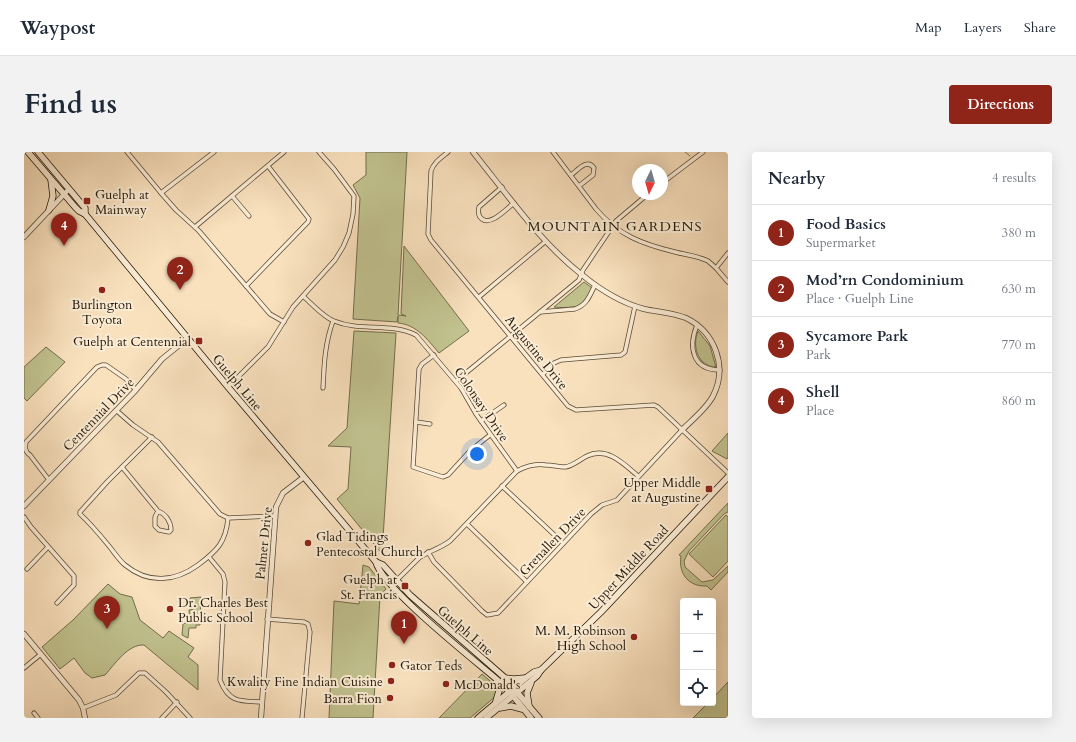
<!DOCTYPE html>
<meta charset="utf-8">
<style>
body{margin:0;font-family:Cardo,serif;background:#f2f2f3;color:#1f2937}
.controls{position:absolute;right:12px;bottom:12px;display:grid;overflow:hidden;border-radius:4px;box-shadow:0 4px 16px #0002}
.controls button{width:36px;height:36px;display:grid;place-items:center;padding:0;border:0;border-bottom:1px solid #e0e1e3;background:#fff;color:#1f2937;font:20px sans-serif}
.compass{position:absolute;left:608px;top:12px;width:36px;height:36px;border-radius:50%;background:#fff;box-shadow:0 4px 16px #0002;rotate:185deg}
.you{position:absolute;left:453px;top:302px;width:14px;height:14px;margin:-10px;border:3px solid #fff;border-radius:50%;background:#1a73e8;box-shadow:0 0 0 6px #1a73e833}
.badge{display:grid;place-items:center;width:26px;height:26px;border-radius:50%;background:#8f2418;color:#fff;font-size:13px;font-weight:700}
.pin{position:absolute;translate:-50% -33px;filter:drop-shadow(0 1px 2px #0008)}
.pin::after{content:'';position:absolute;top:21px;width:14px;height:12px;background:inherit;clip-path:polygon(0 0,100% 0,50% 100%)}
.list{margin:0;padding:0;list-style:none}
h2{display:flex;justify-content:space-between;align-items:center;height:52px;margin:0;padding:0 16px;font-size:17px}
h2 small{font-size:13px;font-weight:400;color:#747a83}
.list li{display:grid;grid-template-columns:26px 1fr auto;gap:12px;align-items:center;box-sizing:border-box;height:56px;padding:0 16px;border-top:1px solid #e0e1e3}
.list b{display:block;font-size:15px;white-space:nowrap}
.list p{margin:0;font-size:13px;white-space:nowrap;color:#747a83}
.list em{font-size:13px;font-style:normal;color:#747a83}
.icon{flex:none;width:22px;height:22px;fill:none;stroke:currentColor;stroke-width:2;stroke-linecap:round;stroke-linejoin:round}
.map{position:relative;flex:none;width:704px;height:566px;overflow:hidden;border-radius:4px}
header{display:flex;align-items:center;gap:24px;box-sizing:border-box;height:56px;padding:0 20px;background:#fff;border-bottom:1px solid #e0e1e3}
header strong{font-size:19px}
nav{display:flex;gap:22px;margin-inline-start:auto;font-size:14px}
.intro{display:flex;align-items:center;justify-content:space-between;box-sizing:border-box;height:96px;padding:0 24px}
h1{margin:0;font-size:28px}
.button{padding:10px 18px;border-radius:4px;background:#8f2418;color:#fff;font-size:14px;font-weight:700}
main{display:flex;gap:24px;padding:0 24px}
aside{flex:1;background:#fff;border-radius:4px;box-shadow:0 4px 16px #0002}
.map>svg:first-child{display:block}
</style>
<header>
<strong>Waypost</strong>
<nav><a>Map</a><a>Layers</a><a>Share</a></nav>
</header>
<div class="intro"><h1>Find us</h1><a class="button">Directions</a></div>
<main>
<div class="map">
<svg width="704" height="566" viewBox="0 0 704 566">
<rect width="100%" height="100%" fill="#f9e1be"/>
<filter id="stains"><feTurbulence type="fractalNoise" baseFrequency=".005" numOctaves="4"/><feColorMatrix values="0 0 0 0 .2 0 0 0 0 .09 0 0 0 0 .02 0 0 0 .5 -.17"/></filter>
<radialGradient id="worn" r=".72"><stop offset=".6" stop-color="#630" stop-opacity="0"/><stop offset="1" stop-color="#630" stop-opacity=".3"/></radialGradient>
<!-- green -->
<g fill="#c1c28f" stroke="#726d4c">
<path d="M342,0H383L374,163L382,164L377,162L380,94L445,179L415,201C403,187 393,173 374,171V164L373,170L329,167L336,46L329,33L342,23Z"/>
<path d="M560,130L568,136C565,141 562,148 558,152C554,156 535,156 530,155Z"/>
<polygon points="330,179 372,181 358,402 313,347 324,337 327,295 304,294 323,276"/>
<path d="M674,179L686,194L692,215C673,214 668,194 674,179Z"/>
<polygon points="22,195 41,210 3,249 0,246 0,215"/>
<polygon points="704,281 704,305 703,307 688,299"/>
<path d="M704,351V360L700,362L665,399L660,409L661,415L678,430L689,428L704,414V420L687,438L683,434C665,435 654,422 657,404L655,403Z"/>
<polygon points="702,363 704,365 704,409 689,425 665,402"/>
<polygon points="339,413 345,415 362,437 356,444 349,566 305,566 310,449 335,452"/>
<path d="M84,432L96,442L108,445L116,468L139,486L145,479L170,496L164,505L174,513V538L120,493C104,492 91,512 81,523L68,526L61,521L50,506L36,517L18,495L49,468Z"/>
<polygon points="177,445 176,473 172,473 172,476 165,476 164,486 158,483 159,472 166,469 165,458 172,457 170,449 167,450 166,446"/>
<polygon points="458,522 472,534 472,544 446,566 415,566"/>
<polygon points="704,530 704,566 669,566 684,551 689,551 689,546"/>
</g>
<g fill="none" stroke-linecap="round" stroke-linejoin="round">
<!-- stream -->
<polyline stroke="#6e7c6a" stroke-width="1" points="661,0 666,4"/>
<defs>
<g id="minor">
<polyline points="103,0 137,41 152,58 175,79 246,162 260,170"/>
<path d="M424,0C417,6 410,10 407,19L404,82L407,88L544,254L552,258L630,253L634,255L704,321"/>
<path d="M529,0L572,57C594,83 618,92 651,100C662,103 674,104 684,109L692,116L704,130"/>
<path d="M547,23C554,18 563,6 570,16L569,23L555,34"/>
<polyline points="638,31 679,0"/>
<path d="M478,35L455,55C454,59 454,64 458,67C467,74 482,57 490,51"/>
<polyline points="137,41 190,0"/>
<polyline points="208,44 225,64"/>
<polyline points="171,75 260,0"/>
<polyline points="692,116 704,101"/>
<polyline points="222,134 284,70 285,67 244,14"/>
<path d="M279,144C288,152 299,165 310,169C337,180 366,170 392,183L437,236L452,262L493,319"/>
<polyline points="455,145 522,89"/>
<path d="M516,160L551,157C563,153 566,143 571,133"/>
<path d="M673,173C664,195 668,218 696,218"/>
<polyline points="410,203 398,212 395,217 389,315 419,325 424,323 447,298 466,283"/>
<polyline points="519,222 530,211 537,208 597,203 601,200 611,154"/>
<polyline points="432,229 555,128 559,118 592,69 624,42"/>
<polyline points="204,235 244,195 269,155 311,108 319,95 325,81 329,62 330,44 310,17 295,0"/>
<path d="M299,236C300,212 301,191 309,169"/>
<polyline points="93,259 109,273 134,290 196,362 204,366 250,364"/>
<polyline points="457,269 480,253"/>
<polyline points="392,270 406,272"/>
<path d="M128,285L83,330L56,360V362C67,372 76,383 85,394C90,400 95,408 101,413C124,432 151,430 174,413C193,399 202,390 204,366"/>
<path d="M98,315L134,359C142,362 147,370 147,378L145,380L135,378L131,374V365L134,359"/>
<path d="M25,328L6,303C1,300 1,296 2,290L73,215L78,213H82L102,227L112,238"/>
<polyline points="478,334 539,391"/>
<polyline points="0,365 7,375 50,424 50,433 33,451"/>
<polyline points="443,372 503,430"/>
<polyline points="404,400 410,410 458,459 463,463 474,461 567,362 578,353 593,348 658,278"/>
<path d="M185,405L199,422L201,430L196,528C205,551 216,549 238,550"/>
<polyline points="3,417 24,395"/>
<path d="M368,433L395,406C405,399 417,396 426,389L493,319C502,314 511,311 522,313C529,313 534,315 541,315C549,314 555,308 563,304C583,294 600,312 614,324"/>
<polyline points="243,467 280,470 284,472 286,480 278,566"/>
<polyline points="0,516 17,502"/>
<polyline points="59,556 92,543 115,521 121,521 142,540 166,566"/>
<polyline points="10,561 14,566"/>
<polyline points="138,566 153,550"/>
</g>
<g id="tertiary">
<path d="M449,0C483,42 515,89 557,122C575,137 598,151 620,157C634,160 649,161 662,166C691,180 704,215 689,244C683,256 668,268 658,278"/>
<polyline points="0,85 45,37"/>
<polyline points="0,354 110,240 138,207 164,186"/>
<polyline points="0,482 55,548 59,556 61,566"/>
<polyline points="237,566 252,355 259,341 280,325"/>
</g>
<g id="secondary">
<path d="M4,0L51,55L55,59L61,62L204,235L352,410C357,435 453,510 477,531C488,542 497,554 507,566"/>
<polyline points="14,0 61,56 61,62"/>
<polyline points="25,58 29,44 27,28"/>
<polyline points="352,410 359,413 386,443 480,525 515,566"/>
<polyline points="480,526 490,527 501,526"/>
<polyline points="472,549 475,539 473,529"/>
<polyline points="505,554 503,541 507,531"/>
<polyline points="476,556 487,554 498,557"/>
<polyline points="454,566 503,525 510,520 517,518"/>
<polyline points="462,566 513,524 517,518 577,460 704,325"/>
</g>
</defs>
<!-- minor casing -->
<use href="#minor" stroke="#594a36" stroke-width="5"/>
<!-- tertiary casing -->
<use href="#tertiary" stroke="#594a36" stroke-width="6"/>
<!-- secondary casing -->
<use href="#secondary" stroke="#241808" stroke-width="7"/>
<!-- minor -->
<use href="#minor" stroke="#fbecd5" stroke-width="3.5"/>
<!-- tertiary -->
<use href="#tertiary" stroke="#fbecd5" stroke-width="4.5"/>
<!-- secondary -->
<use href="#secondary" stroke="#fbecd5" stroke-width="5.5"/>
</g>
<!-- markers -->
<g fill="#8f2418" stroke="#fbecd5" stroke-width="1.5">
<rect x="59" y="45" width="8" height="8" rx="2"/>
<circle cx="78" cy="138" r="4"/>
<rect x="171" y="185" width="8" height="8" rx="2"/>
<rect x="681" y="333" width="8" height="8" rx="2"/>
<circle cx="284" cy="391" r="4"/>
<rect x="377" y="430" width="8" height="8" rx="2"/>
<circle cx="146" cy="457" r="4"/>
<circle cx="610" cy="485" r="4"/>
<circle cx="368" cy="513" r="4"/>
<circle cx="367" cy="529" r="4"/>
<circle cx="422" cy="532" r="4"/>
<circle cx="366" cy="546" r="4"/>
</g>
<g text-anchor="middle" stroke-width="4" stroke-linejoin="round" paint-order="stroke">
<!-- poi labels -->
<g font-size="13" fill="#241808" stroke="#fbecd5" text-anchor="end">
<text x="71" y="47" text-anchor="start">Guelph at<tspan x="71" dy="15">Mainway</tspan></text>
<text x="78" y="157" text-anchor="middle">Burlington<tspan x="78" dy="15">Toyota</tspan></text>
<text x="167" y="194">Guelph at Centennial</text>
<text x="677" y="335">Upper Middle<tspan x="677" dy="15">at Augustine</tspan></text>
<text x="292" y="389" text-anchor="start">Glad Tidings<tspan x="292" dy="15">Pentecostal Church</tspan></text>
<text x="373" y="432">Guelph at<tspan x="373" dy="15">St. Francis</tspan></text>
<text x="154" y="455" text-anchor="start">Dr. Charles Best<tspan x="154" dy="15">Public School</tspan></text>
<text x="602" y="483">M. M. Robinson<tspan x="602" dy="15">High School</tspan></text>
<text x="376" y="518" text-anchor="start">Gator Teds</text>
<text x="359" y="534">Kwality Fine Indian Cuisine</text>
<text x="430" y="537" text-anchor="start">McDonald's</text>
<text x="358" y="551">Barra Fion</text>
</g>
<!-- street labels -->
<g font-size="13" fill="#241808" stroke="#fbecd5">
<text transform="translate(513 200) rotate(51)" y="5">Augustine Drive</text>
<text transform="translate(214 230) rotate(50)" y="5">Guelph Line</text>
<text transform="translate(458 252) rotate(56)" y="5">Colonsay Drive</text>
<text transform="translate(74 262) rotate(-46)" y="5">Centennial Drive</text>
<text transform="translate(528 389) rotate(-46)" y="5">Grenallen Drive</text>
<text transform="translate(239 391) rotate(-84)" y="5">Palmer Drive</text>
<text transform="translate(604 415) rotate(-47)" y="5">Upper Middle Road</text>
<text transform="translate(442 478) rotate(41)" y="5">Guelph Line</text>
</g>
<!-- neighbourhood labels -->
<g font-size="14" letter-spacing="1" fill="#241808" stroke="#fbecd5">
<text x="591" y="79">MOUNTAIN GARDENS</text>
</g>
</g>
<rect width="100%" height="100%" filter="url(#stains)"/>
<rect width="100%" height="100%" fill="url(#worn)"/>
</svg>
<div class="controls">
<button>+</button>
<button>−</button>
<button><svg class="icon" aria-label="locate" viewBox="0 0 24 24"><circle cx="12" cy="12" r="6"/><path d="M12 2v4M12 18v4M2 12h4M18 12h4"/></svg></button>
</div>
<svg class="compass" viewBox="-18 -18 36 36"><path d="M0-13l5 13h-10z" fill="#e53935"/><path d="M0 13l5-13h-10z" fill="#747a83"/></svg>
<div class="you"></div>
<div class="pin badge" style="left:380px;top:492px">1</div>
<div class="pin badge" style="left:156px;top:138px">2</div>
<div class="pin badge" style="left:83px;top:477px">3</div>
<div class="pin badge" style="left:40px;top:94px">4</div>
</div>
<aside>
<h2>Nearby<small>4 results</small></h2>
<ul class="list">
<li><span class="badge">1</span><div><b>Food Basics</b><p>Supermarket</p></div><em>380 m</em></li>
<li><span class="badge">2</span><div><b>Mod’rn Condominium</b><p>Place · Guelph Line</p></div><em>630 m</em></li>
<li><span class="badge">3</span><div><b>Sycamore Park</b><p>Park</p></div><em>770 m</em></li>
<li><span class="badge">4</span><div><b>Shell</b><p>Place</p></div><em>860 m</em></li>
</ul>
</aside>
</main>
